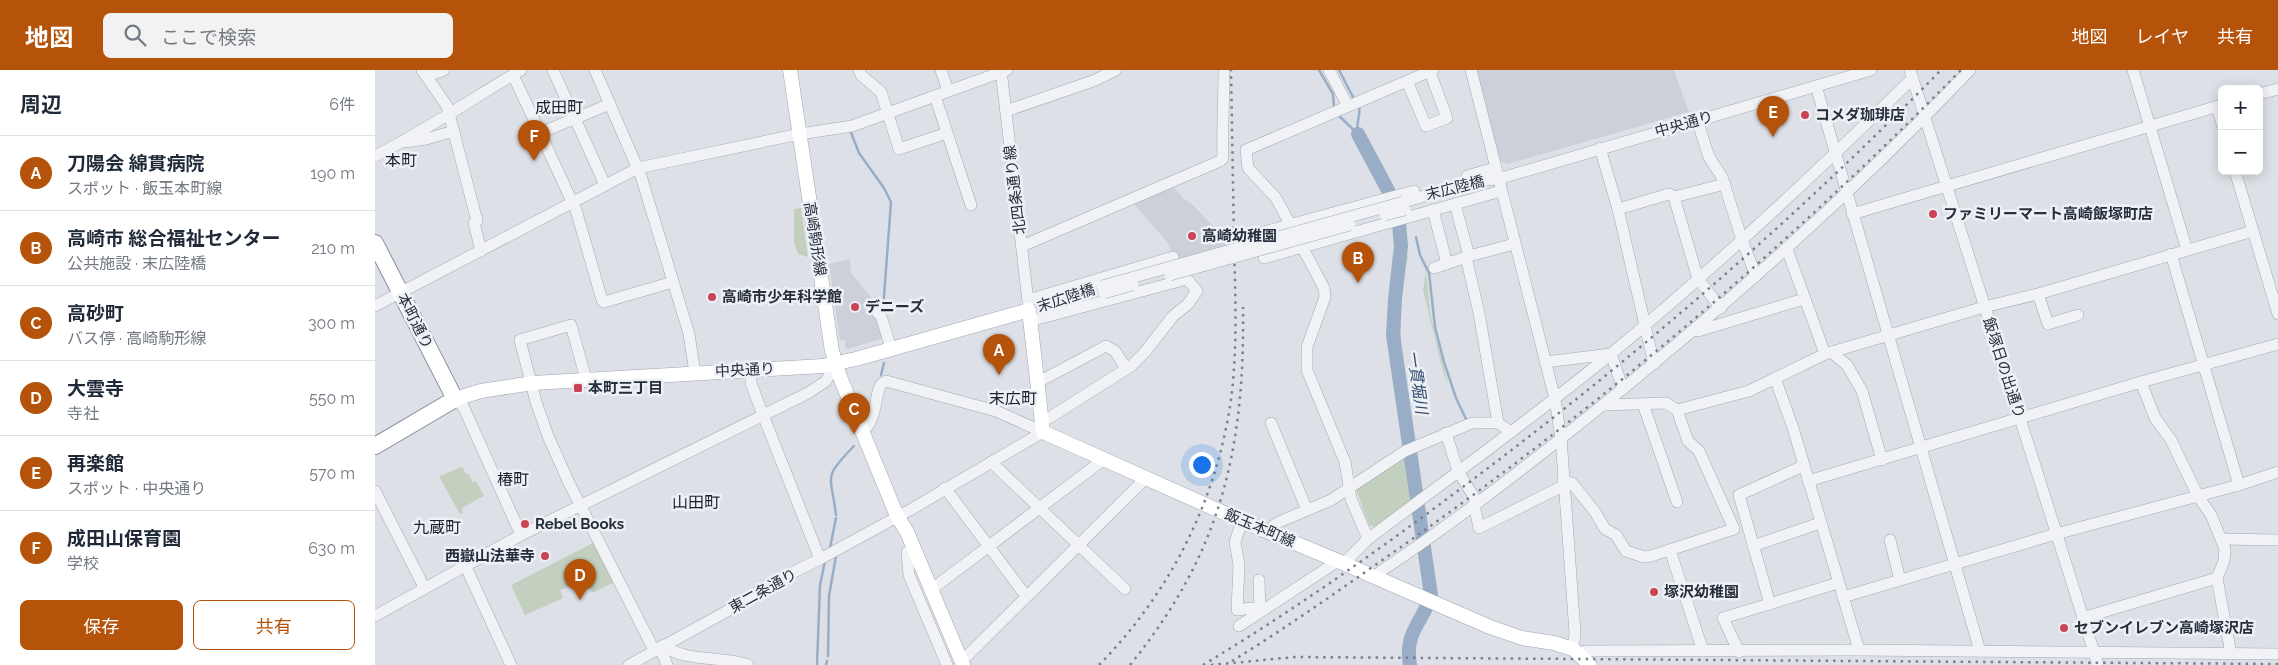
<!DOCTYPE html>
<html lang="ja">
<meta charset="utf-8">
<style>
body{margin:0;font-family:Raleway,"Noto Sans JP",sans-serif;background:#f2f2f3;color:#1f2937}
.controls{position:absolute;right:15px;top:15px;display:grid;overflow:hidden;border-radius:8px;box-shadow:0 2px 12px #0003}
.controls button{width:45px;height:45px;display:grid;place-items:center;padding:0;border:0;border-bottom:1px solid #e0e1e3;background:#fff;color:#1f2937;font:25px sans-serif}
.you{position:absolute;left:826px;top:394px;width:18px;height:18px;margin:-12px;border:4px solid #fff;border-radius:50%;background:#1a73e8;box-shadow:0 0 0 8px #1a73e833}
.badge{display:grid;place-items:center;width:32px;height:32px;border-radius:50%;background:#b45309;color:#fff;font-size:16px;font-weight:700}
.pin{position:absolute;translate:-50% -41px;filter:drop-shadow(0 1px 2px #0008)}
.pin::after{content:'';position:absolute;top:26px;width:18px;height:15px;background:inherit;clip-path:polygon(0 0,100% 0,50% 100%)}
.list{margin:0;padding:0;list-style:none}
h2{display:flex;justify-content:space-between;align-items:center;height:65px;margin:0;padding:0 20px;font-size:21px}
h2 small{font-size:16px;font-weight:400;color:#747a83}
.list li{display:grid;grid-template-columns:32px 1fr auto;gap:15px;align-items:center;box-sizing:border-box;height:75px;padding:0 20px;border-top:1px solid #e0e1e3}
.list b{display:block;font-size:19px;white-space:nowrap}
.list p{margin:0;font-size:16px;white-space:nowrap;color:#747a83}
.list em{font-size:16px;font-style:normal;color:#747a83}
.actions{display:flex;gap:10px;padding:15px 20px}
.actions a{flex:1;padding:11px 0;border:1px solid #b45309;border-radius:8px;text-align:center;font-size:18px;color:#b45309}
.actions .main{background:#b45309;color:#fff}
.icon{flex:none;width:28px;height:28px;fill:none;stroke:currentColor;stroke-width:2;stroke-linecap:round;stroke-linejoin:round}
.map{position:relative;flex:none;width:1903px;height:595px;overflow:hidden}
header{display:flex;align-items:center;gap:30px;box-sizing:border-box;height:70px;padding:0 25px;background:#b45309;color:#fff}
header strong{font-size:24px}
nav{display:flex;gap:28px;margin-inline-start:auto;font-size:18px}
.search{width:350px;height:45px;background:#f2f2f3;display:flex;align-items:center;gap:12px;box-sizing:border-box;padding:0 18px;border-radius:8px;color:#747a83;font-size:19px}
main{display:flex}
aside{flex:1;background:#fff}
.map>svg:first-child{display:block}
</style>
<header>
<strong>地図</strong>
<div class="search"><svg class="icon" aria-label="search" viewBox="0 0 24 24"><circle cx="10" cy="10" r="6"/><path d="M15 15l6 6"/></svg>ここで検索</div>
<nav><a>地図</a><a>レイヤ</a><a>共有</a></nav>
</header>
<main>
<aside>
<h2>周辺<small>6件</small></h2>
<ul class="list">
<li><span class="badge">A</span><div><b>刀陽会 綿貫病院</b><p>スポット · 飯玉本町線</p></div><em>190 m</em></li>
<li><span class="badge">B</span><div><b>高崎市 総合福祉センター</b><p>公共施設 · 末広陸橋</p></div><em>210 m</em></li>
<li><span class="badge">C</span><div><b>高砂町</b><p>バス停 · 高崎駒形線</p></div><em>300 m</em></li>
<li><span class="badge">D</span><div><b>大雲寺</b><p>寺社</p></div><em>550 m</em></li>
<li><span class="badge">E</span><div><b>再楽館</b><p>スポット · 中央通り</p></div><em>570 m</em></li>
<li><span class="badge">F</span><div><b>成田山保育園</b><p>学校</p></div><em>630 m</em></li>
</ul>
<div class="actions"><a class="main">保存</a><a>共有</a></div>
</aside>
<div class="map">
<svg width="1903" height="595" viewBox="0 0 1903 595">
<rect width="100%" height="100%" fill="#dde1e7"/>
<!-- built -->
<g fill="#cbd0d9">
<polygon points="1101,0 1299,0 1314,42 1132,94 1125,91"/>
<polygon points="797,115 810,130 816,133 842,160 851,172 855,194 792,212 799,188 793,173 757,132"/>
<polygon points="475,189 476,203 500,232 500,242 509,268 473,279 470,278 470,270 465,271 454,194"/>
</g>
<!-- green -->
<g fill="#c3d0bf">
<polygon points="426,138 433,187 423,184 419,172 419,139"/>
<path d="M1031,186H1033L1026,225V284L1033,322L1028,324C1021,276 1019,233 1031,186Z"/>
<polygon points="1051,202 1056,248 1073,313 1069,305 1048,220"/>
<polygon points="1030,386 1037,432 1000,457 994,455 981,419"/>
<polygon points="87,397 91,404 93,404 98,412 101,411 109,426 87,438 88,443 85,444 64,406"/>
<polygon points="222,471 242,511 217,523 214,515 210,516 207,511 185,520 188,528 150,545 136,515"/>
</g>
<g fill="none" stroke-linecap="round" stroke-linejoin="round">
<!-- stream -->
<g stroke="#99aec6" stroke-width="2.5">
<polyline points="944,0 958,24 959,38"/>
<polyline points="964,0 979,29"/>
<polyline points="963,45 982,63"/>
<polyline points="475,60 484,83 509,118 516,132 508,240"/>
<path d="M983,64C980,54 986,46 984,36"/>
<polyline points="1041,167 1045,185 1054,203 1060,257 1069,292 1081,328 1091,349"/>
<polyline points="506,305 509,293"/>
<path d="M461,445C456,403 447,409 479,376"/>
<polyline points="455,478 461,448"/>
<polyline points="453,586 454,526 461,486"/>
<polyline points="442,595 445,515 450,491"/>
<polyline points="451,595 452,591"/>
</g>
<!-- river -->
<path stroke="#99aec6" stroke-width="14" d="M983,64L1015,124L1024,154L1026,176L1020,229L1018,265L1056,525C1048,553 1029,561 1035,595"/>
<defs>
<g id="minor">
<polyline points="47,0 72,36 102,151 99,153 106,181"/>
<polyline points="178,0 230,115"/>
<polyline points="220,0 266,106 314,264 320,303"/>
<polyline points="484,0 486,5 506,22 524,79 572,63"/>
<polyline points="566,0 573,21"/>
<polyline points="626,0 654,240"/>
<polyline points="954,0 973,36"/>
<polyline points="1096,0 1180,329 1186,368 1200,563 1198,579"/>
<polyline points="1535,0 1723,595"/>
<polyline points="1758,0 1812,180"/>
<polyline points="138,5 201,140 227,230 229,232 298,212"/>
<polyline points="52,6 69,0"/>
<polyline points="1032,11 1051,56 1072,48 1055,2"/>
<polyline points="1441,16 1605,581"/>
<polyline points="1884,24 1903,19"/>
<polyline points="560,26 596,135"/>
<polyline points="1842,37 1847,54"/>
<polyline points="631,41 718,11 741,0"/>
<polyline points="1322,50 1334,87 1347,107 1367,170 1381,206"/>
<polyline points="165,63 235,34"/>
<polyline points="30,72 51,69 79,61"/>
<polyline points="1225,78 1243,139 1279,294"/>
<path d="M0,86C50,61 97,29 146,0"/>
<polyline points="1860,101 1903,244"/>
<polyline points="1092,106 1120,98"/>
<polyline points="1299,127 1350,114"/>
<polyline points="1028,132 1106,110 1123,109 1496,0"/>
<polyline points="1080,134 1094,186"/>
<polyline points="1243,139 1294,124 1299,127 1323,209 1346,238"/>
<polyline points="1058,140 1072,194"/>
<polyline points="1477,144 1847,35"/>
<polyline points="874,166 1039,121"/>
<path d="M647,176L845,91L848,88C847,58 849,30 849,0"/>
<polyline points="1412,179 1450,284"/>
<polyline points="1796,184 1864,415"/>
<polyline points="1091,187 1104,243 1123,353"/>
<polyline points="889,188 1126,121"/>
<polyline points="1059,198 1094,186 1139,174"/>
<polyline points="1663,224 1673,254 1703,245"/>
<polyline points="653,230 798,187"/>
<polyline points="0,236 263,98 425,64 477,56 632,0"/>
<polyline points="502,242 506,246 516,278"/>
<polyline points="655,251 812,209 822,221 813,234 798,246 770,282 756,296 674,348 666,349"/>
<polyline points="1323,261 1429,229"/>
<polyline points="1456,282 1472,295 1487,321 1507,390"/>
<polyline points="1170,292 1236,284 1248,319"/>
<polyline points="376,300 376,313 386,340 445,489"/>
<polyline points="1400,308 1418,358 1484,580"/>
<polyline points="211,309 196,255 145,270 161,332 173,366 194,413 279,580"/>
<polyline points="663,310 669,309 731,276 740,281 751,298"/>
<polyline points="1766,312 1780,348 1796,370 1823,426 1836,445 1850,479 1849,491 1842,508 1856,584"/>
<polyline points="80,329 88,336 146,465"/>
<polyline points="1268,334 1302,432"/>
<polyline points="1302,340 1374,321 1450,284 1609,237 1663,224 1878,161"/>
<polyline points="896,353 932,440"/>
<path d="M487,362C506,348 497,315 511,311L621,341L668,362"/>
<polyline points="1071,363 1083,401 1102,432"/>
<polyline points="616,392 750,519"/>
<polyline points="1188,411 1197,413 1220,442 1230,459 1241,465 1251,481 1269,487 1276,486 1359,459 1324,381 1313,371 1302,340 1291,333 1228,335"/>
<polyline points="1433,411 1766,312 1903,274"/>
<polyline points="570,418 651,526"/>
<polyline points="0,421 49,517"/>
<polyline points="1099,434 1104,458 1188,416"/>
<polyline points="867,451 860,472 864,495 862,540 877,538 881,544"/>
<polyline points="896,462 898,456 904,452 956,430 1030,381 1097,353 1123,353 1136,362"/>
<polyline points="993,469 976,429 970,392 932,300 932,277 950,227 949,218 901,128 873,98 871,80 1058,0"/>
<polyline points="1847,469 1903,470"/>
<polyline points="1515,470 1525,510"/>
<polyline points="1378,476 1445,453"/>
<polyline points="1295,480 1328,581"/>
<polyline points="532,482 534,505 572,595"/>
<path d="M969,493L993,469C1074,408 1158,348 1237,283C1341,197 1441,103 1538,8"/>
<polyline points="90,495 136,595"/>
<path d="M1001,508L1006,501C1074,456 1139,406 1203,355C1341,245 1473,128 1595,0"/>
<polyline points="884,510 885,541"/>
<polyline points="561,516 728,390"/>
<polyline points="1468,527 1681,464 1864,415 1903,402"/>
<polyline points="1395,534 1364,425 1428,396"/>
<polyline points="0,546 146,465 433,323 451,311 460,294"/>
<polyline points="1707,548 1842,508"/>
<polyline points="864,556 963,491"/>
<path d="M289,575C306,592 349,586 373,595"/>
<polyline points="285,577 292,595"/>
<polyline points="1364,582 1348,548 1463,513"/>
<polyline points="1203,583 1210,581 1484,580 1903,584"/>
<polyline points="591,587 771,408"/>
<polyline points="254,595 365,534 391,516 445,489 535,440 668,362"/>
</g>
<g id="major">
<polyline points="415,0 457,281 465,307 522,446 532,462 588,595"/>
<polyline points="80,329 106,321 158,313 448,296 481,289 654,240 668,362 867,451 963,491 1115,557 1147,568 1179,573 1198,579 1215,595"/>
</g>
<polyline id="highway" points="0,173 80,329 0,376"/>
</defs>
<!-- minor casing -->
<use href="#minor" stroke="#a3a8b1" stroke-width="12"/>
<!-- major casing -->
<use href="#major" stroke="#9da5b2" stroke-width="15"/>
<!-- highway casing -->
<use href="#highway" stroke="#858e9d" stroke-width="18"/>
<!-- minor -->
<use href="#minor" stroke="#f0f2f5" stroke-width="11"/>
<!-- major -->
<use href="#major" stroke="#fff" stroke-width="14"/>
<!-- highway -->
<use href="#highway" stroke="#fff" stroke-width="16"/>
<!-- rail -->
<g stroke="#778090" stroke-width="2.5" stroke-dasharray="2.5 5" stroke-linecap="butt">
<path d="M857,591C916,555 976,512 1033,472C1231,332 1416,173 1586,0"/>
<path d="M724,595C795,523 842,430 856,329C863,276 860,223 859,170C858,113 857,57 856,0"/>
<path d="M755,595C846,483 870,379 868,237"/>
<path d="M828,595C934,531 1035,458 1134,382C1286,265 1431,138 1566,0"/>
<polyline points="836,595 920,587 1903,594"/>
</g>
<defs>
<g id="minor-bridge">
<polyline points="1010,145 1030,140"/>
<polyline points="795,205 975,155"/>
<polyline points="727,216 1028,132"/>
<polyline points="729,223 758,215"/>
</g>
</defs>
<!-- minor-bridge casing -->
<use href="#minor-bridge" stroke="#a3a8b1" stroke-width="12" stroke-linecap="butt"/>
<!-- minor-bridge -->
<use href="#minor-bridge" stroke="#f0f2f5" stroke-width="11"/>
</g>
<!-- markers -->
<g fill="#ca4455" stroke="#edf0f4" stroke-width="2">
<circle cx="1430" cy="45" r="5"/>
<circle cx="1558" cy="144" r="5"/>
<circle cx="817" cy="166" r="5"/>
<circle cx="337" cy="227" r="5"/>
<circle cx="480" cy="237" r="5"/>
<rect x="198" y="313" width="10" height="10" rx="2.5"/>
<circle cx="150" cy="454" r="5"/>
<circle cx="170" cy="486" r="5"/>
<circle cx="1279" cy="522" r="5"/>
<circle cx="1689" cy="558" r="5"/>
</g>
<g text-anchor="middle" stroke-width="5" stroke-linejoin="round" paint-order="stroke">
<!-- poi labels -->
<g font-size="15" font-weight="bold" fill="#272f3d" stroke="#edf0f4" text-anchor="start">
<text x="1440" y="50">コメダ珈琲店</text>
<text x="1568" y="149">ファミリーマート高崎飯塚町店</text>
<text x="827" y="171">高崎幼稚園</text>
<text x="347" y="232">高崎市少年科学館</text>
<text x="490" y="242">デニーズ</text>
<text x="213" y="323">本町三丁目</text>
<text x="160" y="459">Rebel Books</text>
<text x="160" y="491" text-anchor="end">西嶽山法華寺</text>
<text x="1289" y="527">塚沢幼稚園</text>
<text x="1699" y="563">セブンイレブン高崎塚沢店</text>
</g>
<!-- street labels -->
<g font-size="15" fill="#272f3d" stroke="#edf0f4">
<text transform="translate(1309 54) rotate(-16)" y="5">中央通り</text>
<text transform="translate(1080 118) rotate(-14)" y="5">末広陸橋</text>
<text transform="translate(640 120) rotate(-97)" y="5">北四条通り線</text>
<text transform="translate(440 169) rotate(81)" y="5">高崎駒形線</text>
<text transform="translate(691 228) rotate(-18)" y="5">末広陸橋</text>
<text transform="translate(40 251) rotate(63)" y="5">本町通り</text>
<text transform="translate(1629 298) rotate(72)" y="5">飯塚日の出通り</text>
<text transform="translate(370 300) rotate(-3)" y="5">中央通り</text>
<text transform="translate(885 458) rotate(23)" y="5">飯玉本町線</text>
<text transform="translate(388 521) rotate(-29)" y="5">東二条通り</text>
</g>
<!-- neighbourhood labels -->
<g font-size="16" fill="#1a202d" stroke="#edf0f4">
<text x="184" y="43">成田町</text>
<text x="26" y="96">本町</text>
<text x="638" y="334">末広町</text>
<text x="138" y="415">椿町</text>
<text x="321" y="438">山田町</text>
<text x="62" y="463">九蔵町</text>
</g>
<!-- water labels -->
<g font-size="16" font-style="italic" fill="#334c6f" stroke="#edf0f4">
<text transform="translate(1043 312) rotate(82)" y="6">一貫堀川</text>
</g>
</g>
</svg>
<div class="controls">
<button>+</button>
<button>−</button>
</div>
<div class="you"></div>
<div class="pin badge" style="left:624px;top:305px">A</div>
<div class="pin badge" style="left:983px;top:213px">B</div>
<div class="pin badge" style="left:479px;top:364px">C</div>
<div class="pin badge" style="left:205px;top:530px">D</div>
<div class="pin badge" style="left:1398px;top:67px">E</div>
<div class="pin badge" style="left:159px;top:91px">F</div>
</div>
</main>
